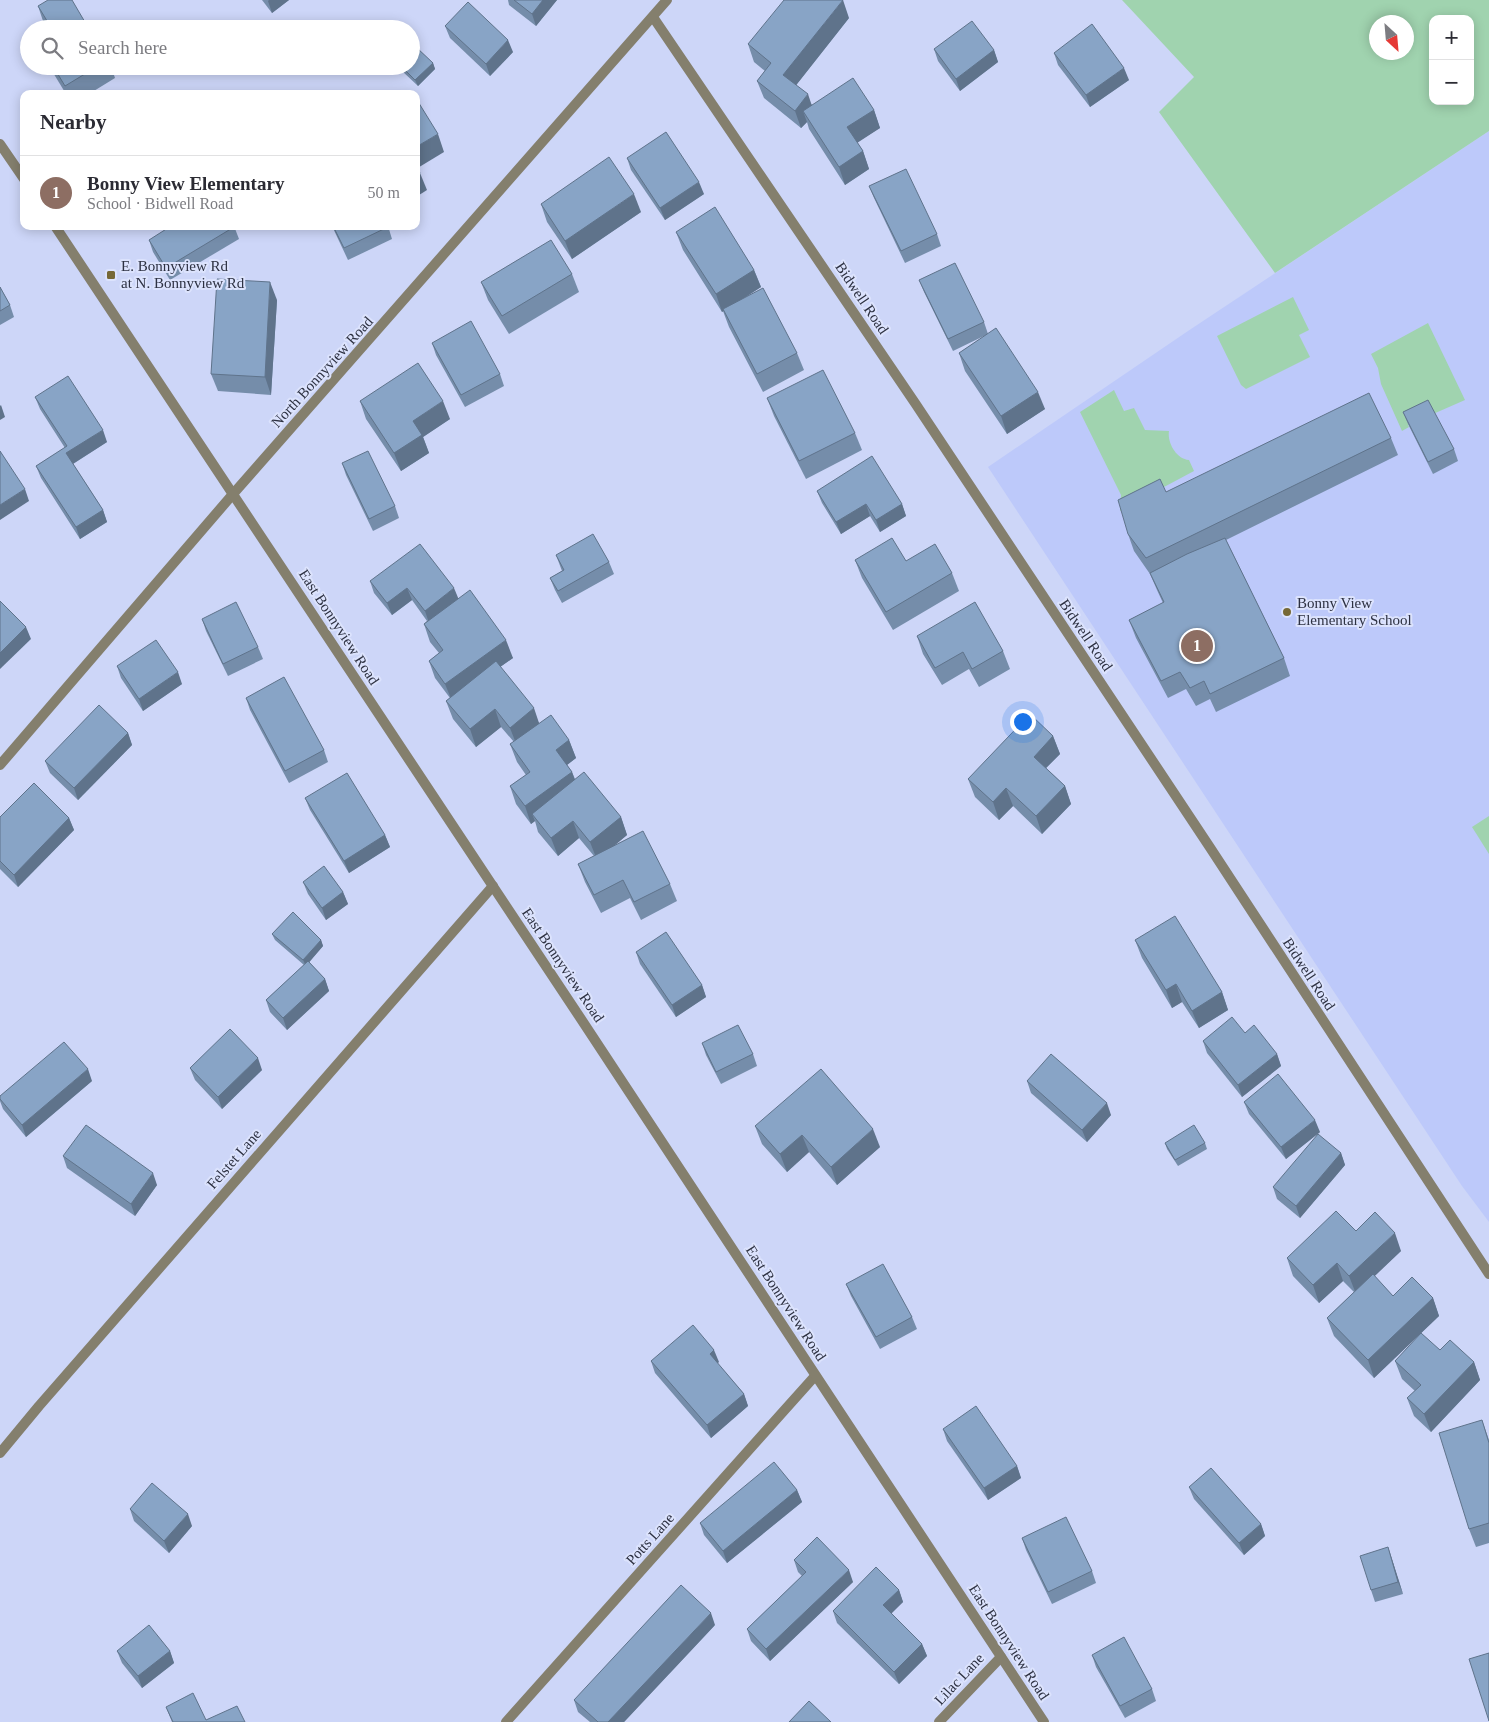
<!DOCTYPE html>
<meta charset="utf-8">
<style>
body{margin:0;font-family:"Times New Roman",serif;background:#f2f2f3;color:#2b2b33}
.controls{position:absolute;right:15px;top:15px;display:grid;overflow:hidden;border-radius:10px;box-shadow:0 2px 12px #0003}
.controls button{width:45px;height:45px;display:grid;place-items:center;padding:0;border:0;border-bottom:1px solid #e1e1e2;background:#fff;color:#2b2b33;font:25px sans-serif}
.compass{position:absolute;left:1369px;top:15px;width:45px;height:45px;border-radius:50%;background:#fff;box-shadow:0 2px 12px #0003;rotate:154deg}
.you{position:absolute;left:1022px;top:721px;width:18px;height:18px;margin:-12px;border:4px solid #fff;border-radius:50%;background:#1a73e8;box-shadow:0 0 0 8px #1a73e833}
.badge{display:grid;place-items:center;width:32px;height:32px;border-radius:50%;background:#766836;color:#fff;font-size:16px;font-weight:700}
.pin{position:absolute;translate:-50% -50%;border:2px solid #fff;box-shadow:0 1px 5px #0006}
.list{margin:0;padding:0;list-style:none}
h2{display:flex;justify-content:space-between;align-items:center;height:65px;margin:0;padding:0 20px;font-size:21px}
h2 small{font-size:16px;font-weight:400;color:#7c7c81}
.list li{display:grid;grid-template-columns:32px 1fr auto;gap:15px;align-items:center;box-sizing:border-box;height:75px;padding:0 20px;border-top:1px solid #e1e1e2}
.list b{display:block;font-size:19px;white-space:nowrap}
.list p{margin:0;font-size:16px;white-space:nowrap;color:#7c7c81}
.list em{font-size:16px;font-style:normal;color:#7c7c81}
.icon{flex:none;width:28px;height:28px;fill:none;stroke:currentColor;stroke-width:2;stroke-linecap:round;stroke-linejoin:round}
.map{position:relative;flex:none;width:1489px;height:1722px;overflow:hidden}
.search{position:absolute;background:#fff;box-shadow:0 2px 12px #0003;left:20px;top:20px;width:400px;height:55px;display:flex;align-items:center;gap:12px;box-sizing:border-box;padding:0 18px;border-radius:28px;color:#7c7c81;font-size:19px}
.panel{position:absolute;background:#fff;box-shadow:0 2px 12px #0003;left:20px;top:90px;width:400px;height:140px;border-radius:10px}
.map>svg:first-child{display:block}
</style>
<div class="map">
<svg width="1489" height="1722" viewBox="0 0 1489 1722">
<rect width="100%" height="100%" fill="#cdd6f8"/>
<!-- built -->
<polygon fill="#bdc9fa" points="1489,131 1489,1222 1462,1186 988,467 1188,331"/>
<!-- green -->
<g fill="#a0d3af" fill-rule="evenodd">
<path d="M1122,0H1489V131L1275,273L1159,112L1194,77ZM1433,19H1470V101H1433ZM1406,22V52H1376V22Z"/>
<polygon points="1293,297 1309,330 1299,335 1310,357 1246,389 1241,385 1217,336"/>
<polygon points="1428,323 1465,400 1408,425 1409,427 1402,431 1381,384 1378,368 1371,354"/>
<path d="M1114,390L1124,411L1134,408L1145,430L1169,431C1167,442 1176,459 1189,460L1194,471L1164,487H1161L1120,511L1121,495L1080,412Z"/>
<polygon points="1489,816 1489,854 1472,827"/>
</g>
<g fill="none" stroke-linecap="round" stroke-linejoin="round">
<!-- minor -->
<g stroke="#847f6d" stroke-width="10">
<polyline points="653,17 915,403 1211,849 1489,1274"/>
<polyline points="0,765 233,494 667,0"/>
<polyline points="0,1453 39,1406 493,886"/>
<polyline points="506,1722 815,1376"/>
<polyline points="939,1722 1001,1657"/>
</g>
<!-- tertiary -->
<g stroke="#847f6d" stroke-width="10">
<polyline points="0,144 24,179"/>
<polyline points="55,226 583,1022 1044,1722"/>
</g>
</g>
<!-- wall -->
<g fill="#758daa">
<polygon points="262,0 289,0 272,13"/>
<polygon points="508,0 557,0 536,26 509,5"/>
<polygon points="38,6 89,29 47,29 44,24"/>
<polygon points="849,18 796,85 812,105 874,110 880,128 857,142 863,151 869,169 845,185 809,129 807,122 801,128 764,98 757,81 765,71 754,62 748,44"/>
<polygon points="445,26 513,52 490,76 450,38"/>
<polygon points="934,49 994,50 998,62 960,91 938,61"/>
<polygon points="1054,53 1129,80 1090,107 1058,65"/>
<polygon points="433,63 435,69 418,86 401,70 400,66 411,66"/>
<polygon points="49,66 111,66 115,78 89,94 66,94"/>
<polygon points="627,158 704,194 665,220 631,170"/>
<polygon points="869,186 937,234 941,246 905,263 874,198"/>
<polygon points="541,204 641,212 572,259 547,222"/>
<polygon points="234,226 239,239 170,280 153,252 149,240"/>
<polygon points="332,226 388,226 392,239 348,260"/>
<polygon points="676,232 754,270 761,287 743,299 797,353 804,370 763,392 729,327 723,311 722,312 683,250"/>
<polygon points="572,274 579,292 509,334 488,300 481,282"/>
<polygon points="919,280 984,322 988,334 1045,409 1007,434 965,371 959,353 986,335 953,351 924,292"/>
<polygon points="0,287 10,305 14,317 0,325"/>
<polygon points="277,300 271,395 218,391 211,374"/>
<polygon points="432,343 500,374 504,386 465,407 436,355"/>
<polygon points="35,397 107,442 73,464 103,510 107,522 80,539 41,478 36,466 65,448 40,409"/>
<polygon points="767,398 855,433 862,450 806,479 774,416"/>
<polygon points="360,401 450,419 423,437 429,453 401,471 366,419"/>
<polygon points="1403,412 1454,449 1458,461 1433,474 1408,424"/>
<polygon points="1391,438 1398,455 1226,540 1284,658 1290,676 1216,712 1210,699 1196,706 1186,689 1168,698 1136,638 1129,620 1163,603 1157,590 1150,574 1134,551 1128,534 1166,492"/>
<polygon points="342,463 395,506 399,518 373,531 346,475"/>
<polygon points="817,491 902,504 906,516 880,532 870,516 841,534 822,503"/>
<polygon points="556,555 609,562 614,574 562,603 555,590 550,578 562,571"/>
<polygon points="855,560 906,561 952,573 959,591 893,630 862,578"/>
<polygon points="370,581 458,599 513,658 500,667 539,723 569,740 576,758 567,765 572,772 575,779 621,817 627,835 615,845 670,884 677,901 641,920 630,898 601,913 585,882 578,864 594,856 579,838 558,856 538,832 535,821 531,824 516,804 510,786 526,775 517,762 510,744 514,742 501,727 476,747 453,719 446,701 450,698 435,678 429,661 439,653 430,642 424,624 427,621 412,600 392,615 374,593"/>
<polygon points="202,619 258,647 263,659 228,676 206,631"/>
<polygon points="917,636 1003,651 1010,669 979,687 969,669 942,685 923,654"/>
<polygon points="117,666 182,684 143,711 121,678"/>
<polygon points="246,698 324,750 328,762 289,783 250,710"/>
<polygon points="128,733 132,745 78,800 50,773 45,761"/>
<polygon points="1053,736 1060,754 1046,768 1065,786 1071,804 1042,834 1013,806 999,820 975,797 968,779"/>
<polygon points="305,798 385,835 390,847 349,873 310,810"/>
<polygon points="0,817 69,818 74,830 18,887 0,869"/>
<polygon points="303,882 343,892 348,904 326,920 308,894"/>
<polygon points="272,934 321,940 323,946 309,962 325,979 329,991 287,1030 270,1012 266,1000 304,965 275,940"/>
<polygon points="1135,940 1222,992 1228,1010 1199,1028 1182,1002 1172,1008 1142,958"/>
<polygon points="636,952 702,985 706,997 676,1017 640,964"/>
<polygon points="1245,1033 1277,1054 1281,1066 1242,1097 1207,1053 1203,1041"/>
<polygon points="702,1043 753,1054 757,1066 721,1084 706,1055"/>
<polygon points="190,1068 262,1070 222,1109 195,1080"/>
<polygon points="92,1081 26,1137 3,1109 0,1101 0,1099"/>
<polygon points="1027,1081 1111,1115 1087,1142 1031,1093"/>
<polygon points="1244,1102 1320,1132 1286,1159 1249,1114"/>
<polygon points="755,1126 880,1147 837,1185 809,1152 787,1172 762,1144"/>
<polygon points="1165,1143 1205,1143 1207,1149 1178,1166 1167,1149"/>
<polygon points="1341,1153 1345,1165 1300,1218 1277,1199 1273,1187"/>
<polygon points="63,1156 157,1185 135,1216 67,1168"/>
<polygon points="1356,1231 1401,1251 1374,1276 1393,1296 1433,1298 1439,1316 1374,1378 1334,1336 1327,1318 1354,1292 1343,1281 1319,1303 1293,1276 1287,1258"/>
<polygon points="846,1284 912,1317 917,1329 880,1349 851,1296"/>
<polygon points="1440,1350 1474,1362 1480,1380 1431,1432 1414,1416 1407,1398 1415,1391 1402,1379 1395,1361"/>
<polygon points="651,1361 719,1362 717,1363 744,1394 748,1406 711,1438 655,1373"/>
<polygon points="1482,1420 1489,1440 1489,1543 1476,1547 1469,1529"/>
<polygon points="943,1429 1017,1466 1021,1478 988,1500 947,1441"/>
<polygon points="1189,1487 1261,1524 1265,1536 1244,1555 1194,1499"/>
<polygon points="797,1490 802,1502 727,1563 704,1535 700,1523"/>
<polygon points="130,1509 192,1526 169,1553 134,1521"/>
<polygon points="1022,1538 1092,1571 1096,1583 1052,1604 1026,1550"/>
<polygon points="1388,1547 1403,1594 1375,1602 1371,1590"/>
<polygon points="794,1560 853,1582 770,1661 751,1641 747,1629 802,1576 798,1572"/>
<polygon points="899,1590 903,1602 891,1613 922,1644 927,1656 899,1684 837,1623 833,1611"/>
<polygon points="715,1625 624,1722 590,1722 578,1712 574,1700"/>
<polygon points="117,1651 170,1651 174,1663 142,1688 122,1663"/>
<polygon points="1092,1655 1152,1689 1156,1701 1125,1718 1096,1667"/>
<polygon points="166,1707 206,1720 245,1722 172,1722"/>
</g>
<!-- shaded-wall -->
<g fill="#5f738b">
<polygon points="269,0 289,0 272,13 268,1"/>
<polygon points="543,0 557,0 536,26 532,14"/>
<polygon points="843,0 849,18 790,93 783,75"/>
<polygon points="508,40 513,52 490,76 486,64"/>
<polygon points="994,50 998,62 960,91 956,79"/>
<polygon points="433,63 435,69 418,86 415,80"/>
<polygon points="1124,68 1129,80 1090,107 1086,95"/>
<polygon points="808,94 814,112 803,111 807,122 801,128 795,111"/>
<polygon points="874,110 880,128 854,145 847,127"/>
<polygon points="438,134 444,152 416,169 416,147"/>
<polygon points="863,151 869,169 845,185 839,167"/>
<polygon points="420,173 427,190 416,197 416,175"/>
<polygon points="699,182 704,194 665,220 660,208"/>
<polygon points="634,194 641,212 572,259 565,241"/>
<polygon points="754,270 761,287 722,312 716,294"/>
<polygon points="270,282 277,300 271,395 265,377"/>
<polygon points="1038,392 1045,409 1007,434 1001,416"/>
<polygon points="443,401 450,419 423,437 429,453 401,471 394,453 413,421"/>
<polygon points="1,405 5,417 0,420 0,406"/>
<polygon points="103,430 107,442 71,465 66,453"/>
<polygon points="25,489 29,501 0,520 0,505"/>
<polygon points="866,504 870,516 841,534 836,522"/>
<polygon points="902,504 906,516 880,532 876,520"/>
<polygon points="103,510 107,522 80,539 76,527"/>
<polygon points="407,588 412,600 392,615 387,603"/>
<polygon points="454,588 459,600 429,623 425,611"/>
<polygon points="26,627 31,639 0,669 0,653"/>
<polygon points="506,640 513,658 452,701 445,684"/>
<polygon points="178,672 182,684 143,711 139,699"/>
<polygon points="534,708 540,726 517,746 510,728"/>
<polygon points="495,709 501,727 476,747 470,729"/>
<polygon points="128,733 132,745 78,800 74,788"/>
<polygon points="1053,736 1060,754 1040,774 1034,757"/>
<polygon points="569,740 576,758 563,768 556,750"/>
<polygon points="572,772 578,789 532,814 535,821 531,824 525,806"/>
<polygon points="1065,786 1071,804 1042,834 1036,816"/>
<polygon points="1006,788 1013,806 999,820 993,802"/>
<polygon points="621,817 627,835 597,860 590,842"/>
<polygon points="69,818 74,830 18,887 14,875"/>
<polygon points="573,821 579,838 558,856 551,838"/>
<polygon points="385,835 390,847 349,873 344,861"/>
<polygon points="343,892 348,904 326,920 322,908"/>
<polygon points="321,940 323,946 306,966 303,960"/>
<polygon points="325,979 329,991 287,1030 283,1018"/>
<polygon points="1176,984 1182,1002 1172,1008 1166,990"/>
<polygon points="702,985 706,997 676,1017 672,1005"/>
<polygon points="1222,992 1228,1010 1199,1028 1192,1011"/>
<polygon points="1277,1054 1281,1066 1242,1097 1238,1085"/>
<polygon points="258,1058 262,1070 222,1109 218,1097"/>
<polygon points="88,1069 92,1081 26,1137 22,1125"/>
<polygon points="1107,1103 1111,1115 1087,1142 1082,1130"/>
<polygon points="1315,1120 1320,1132 1286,1159 1281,1147"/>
<polygon points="873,1129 880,1147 837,1185 831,1167"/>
<polygon points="802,1135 809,1152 787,1172 780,1154"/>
<polygon points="1341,1153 1345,1165 1300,1218 1296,1206"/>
<polygon points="153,1173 157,1185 135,1216 131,1204"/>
<polygon points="1395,1233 1401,1251 1356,1294 1349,1276"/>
<polygon points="1337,1263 1343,1281 1319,1303 1313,1285"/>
<polygon points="1433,1298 1439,1316 1374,1378 1368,1360"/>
<polygon points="714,1350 719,1362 714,1366 710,1354"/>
<polygon points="1474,1362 1480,1380 1431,1432 1424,1414"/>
<polygon points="744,1394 748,1406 711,1438 707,1425"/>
<polygon points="1017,1466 1021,1478 988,1500 984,1488"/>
<polygon points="797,1490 802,1502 727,1563 723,1551"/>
<polygon points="188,1514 192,1526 169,1553 164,1541"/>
<polygon points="1261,1524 1265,1536 1244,1555 1239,1543"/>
<polygon points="1388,1547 1392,1559 1403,1594 1398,1582"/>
<polygon points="849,1570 853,1582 770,1661 766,1649"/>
<polygon points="899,1590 903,1602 888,1617 883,1605"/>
<polygon points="711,1613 715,1625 624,1722 608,1722"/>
<polygon points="922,1644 927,1656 899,1684 894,1672"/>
<polygon points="170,1651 174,1663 142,1688 138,1676"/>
</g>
<!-- building -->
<g fill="#88a4c6" stroke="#5f738b">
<polygon points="48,0 72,0 89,29 52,29 38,6"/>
<polygon points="514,0 543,0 532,14"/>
<polygon points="784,0 843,0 783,75 808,94 795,111 757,81 771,63 748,44"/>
<polygon points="468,2 508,40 486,64 445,26"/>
<polygon points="972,21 994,50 956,79 934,49"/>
<polygon points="1092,24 1124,68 1086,95 1054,53"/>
<polygon points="416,47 433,63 415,80 401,66 411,66 411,51"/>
<polygon points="53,66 98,66 65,86"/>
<polygon points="853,78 874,110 847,127 863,151 839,167 803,111"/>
<polygon points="416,100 417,100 438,134 416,147"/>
<polygon points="666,132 699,182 660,208 627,158"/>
<polygon points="609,157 634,194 565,241 541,204"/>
<polygon points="416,166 420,173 416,175"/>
<polygon points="906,169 937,234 901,251 869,186"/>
<polygon points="715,207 754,270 716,294 676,232"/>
<polygon points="171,226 234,226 234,227 166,268 149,240"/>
<polygon points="333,226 388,226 388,227 344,248"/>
<polygon points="551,240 572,274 502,316 481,282"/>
<polygon points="955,263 984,322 948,339 919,280"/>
<polygon points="217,279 270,282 265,377 211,374"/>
<polygon points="0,287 10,305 0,311"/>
<polygon points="763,288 797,353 757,374 723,309"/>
<polygon points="471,321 500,374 461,395 432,343"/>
<polygon points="996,328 1038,392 1001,416 959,353"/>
<polygon points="418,363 443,401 413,421 422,435 394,453 360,401"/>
<polygon points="823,370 855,433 799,461 767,398"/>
<polygon points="68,376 103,430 66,453 103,510 76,527 36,466 67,446 35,397"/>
<polygon points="1369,393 1391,438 1146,558 1128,534 1118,500 1160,479 1166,492"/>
<polygon points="1428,400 1454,449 1428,462 1403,412"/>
<polygon points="0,451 25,489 0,505"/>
<polygon points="368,451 395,506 369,519 342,463"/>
<polygon points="872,456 902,504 876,520 866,504 836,522 817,491"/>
<polygon points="593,534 609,562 558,591 550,578 564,570 556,555"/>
<polygon points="892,538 906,561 935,544 952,573 886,612 855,560"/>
<polygon points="1225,538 1284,658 1210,694 1204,681 1190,688 1180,672 1161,681 1129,620 1164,602 1150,573 1187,554"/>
<polygon points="420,544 454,588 425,611 407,588 387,603 370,581"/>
<polygon points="470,590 506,640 445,684 429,661 443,650 424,624"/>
<polygon points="0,601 26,627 0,653"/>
<polygon points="236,602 258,647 223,664 202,619"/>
<polygon points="975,602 1003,651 972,669 963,652 935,668 917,636"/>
<polygon points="156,640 178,672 139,699 117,666"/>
<polygon points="496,661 534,708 510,728 495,709 470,729 446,701"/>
<polygon points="284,677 324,750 285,771 246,698"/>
<polygon points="99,705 128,733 74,788 45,761"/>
<polygon points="1030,714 1053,736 1034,757 1065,786 1036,816 1006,788 993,802 968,779"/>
<polygon points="551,715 569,740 556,750 572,772 525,806 510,786 530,772 510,744"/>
<polygon points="584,772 621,817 590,842 573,821 551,838 532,814"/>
<polygon points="347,773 385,835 344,861 305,798"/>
<polygon points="34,783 69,818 14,875 0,861 0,817"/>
<polygon points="643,831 670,884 634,902 623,880 594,895 578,864"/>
<polygon points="324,866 343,892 322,908 303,882"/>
<polygon points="293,912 321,940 303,960 272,934"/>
<polygon points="1175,916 1222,992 1192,1011 1176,984 1166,990 1135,940"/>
<polygon points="666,932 702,985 672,1005 636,952"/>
<polygon points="308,961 325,979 283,1018 266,1000"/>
<polygon points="1232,1017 1245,1033 1254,1025 1277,1054 1238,1085 1203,1041"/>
<polygon points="738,1025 753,1054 716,1072 702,1043"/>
<polygon points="230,1029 258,1058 218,1097 190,1068"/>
<polygon points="64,1042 88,1069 22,1125 0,1099 0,1096"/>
<polygon points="1051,1054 1107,1103 1082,1130 1027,1081"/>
<polygon points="821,1069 873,1129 831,1167 802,1135 780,1154 755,1126"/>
<polygon points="1278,1074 1315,1120 1281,1147 1244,1102"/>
<polygon points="86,1125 153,1173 131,1204 63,1156"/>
<polygon points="1194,1125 1205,1143 1175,1160 1165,1143"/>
<polygon points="1318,1134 1341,1153 1296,1206 1273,1187"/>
<polygon points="1336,1211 1356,1231 1375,1212 1395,1233 1349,1276 1337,1263 1313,1285 1287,1258"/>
<polygon points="883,1264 912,1317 876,1337 846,1284"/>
<polygon points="1373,1274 1393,1296 1412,1277 1433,1298 1368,1360 1327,1318"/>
<polygon points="693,1325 714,1350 710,1354 744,1394 707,1425 651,1361"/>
<polygon points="1421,1333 1440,1350 1450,1340 1474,1362 1424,1414 1407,1398 1421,1385 1395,1361"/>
<polygon points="976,1406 1017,1466 984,1488 943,1429"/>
<polygon points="1482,1420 1489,1443 1489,1523 1469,1529 1439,1433"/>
<polygon points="774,1462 797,1490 723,1551 700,1523"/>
<polygon points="1211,1468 1261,1524 1239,1543 1189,1487"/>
<polygon points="152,1483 188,1514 164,1541 130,1509"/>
<polygon points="1066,1517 1092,1571 1048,1592 1022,1538"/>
<polygon points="817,1537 849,1570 766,1649 747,1629 806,1572 794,1560"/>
<polygon points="1388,1547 1398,1582 1371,1590 1360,1556"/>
<polygon points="876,1567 899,1590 883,1605 922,1644 894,1672 833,1611"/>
<polygon points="681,1585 711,1613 608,1722 598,1722 574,1700"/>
<polygon points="149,1625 170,1651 138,1676 117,1651"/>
<polygon points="1124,1637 1152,1689 1120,1706 1092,1655"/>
<polygon points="1489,1653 1489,1721 1469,1659"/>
<polygon points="193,1693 206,1720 237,1706 245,1722 173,1722 166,1707"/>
<polygon points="809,1701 831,1722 789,1722"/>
</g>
<!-- markers -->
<g fill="#766836" stroke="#dce3fd" stroke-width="2">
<rect x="106" y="270" width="10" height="10" rx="2.5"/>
<circle cx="1287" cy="612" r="5"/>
</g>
<g text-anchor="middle" stroke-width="4" stroke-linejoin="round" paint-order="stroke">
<!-- poi labels -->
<g font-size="15" fill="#2d3142" stroke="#dce3fd" text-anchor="start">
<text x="121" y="271">E. Bonnyview Rd<tspan x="121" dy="17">at N. Bonnyview Rd</tspan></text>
<text x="1297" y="608">Bonny View<tspan x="1297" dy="17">Elementary School</tspan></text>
</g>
<!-- street labels -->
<g font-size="15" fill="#2d3142" stroke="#dce3fd">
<text transform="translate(862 298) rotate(56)" y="5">Bidwell Road</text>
<text transform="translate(322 372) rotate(-48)" y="5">North Bonnyview Road</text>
<text transform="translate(339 627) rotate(57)" y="5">East Bonnyview Road</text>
<text transform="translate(1086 635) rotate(56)" y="5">Bidwell Road</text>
<text transform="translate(563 965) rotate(56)" y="5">East Bonnyview Road</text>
<text transform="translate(1309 974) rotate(57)" y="5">Bidwell Road</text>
<text transform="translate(234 1159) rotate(-49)" y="5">Felstet Lane</text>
<text transform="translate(786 1303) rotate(57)" y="5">East Bonnyview Road</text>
<text transform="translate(650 1539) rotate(-48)" y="5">Potts Lane</text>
<text transform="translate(1009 1642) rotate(57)" y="5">East Bonnyview Road</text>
<text transform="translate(959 1679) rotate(-47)" y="5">Lilac Lane</text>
</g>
</g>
</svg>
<div class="controls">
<button>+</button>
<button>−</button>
</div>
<svg class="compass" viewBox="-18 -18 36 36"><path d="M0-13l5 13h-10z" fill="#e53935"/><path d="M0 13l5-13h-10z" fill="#7c7c81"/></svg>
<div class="you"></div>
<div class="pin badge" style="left:1197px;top:646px;background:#8d6e63">1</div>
<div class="search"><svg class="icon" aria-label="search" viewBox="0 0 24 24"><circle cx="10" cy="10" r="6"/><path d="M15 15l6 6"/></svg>Search here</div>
<section class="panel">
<h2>Nearby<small></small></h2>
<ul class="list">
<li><span class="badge" style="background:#8d6e63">1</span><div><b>Bonny View Elementary</b><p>School · Bidwell Road</p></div><em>50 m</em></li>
</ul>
</section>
</div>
